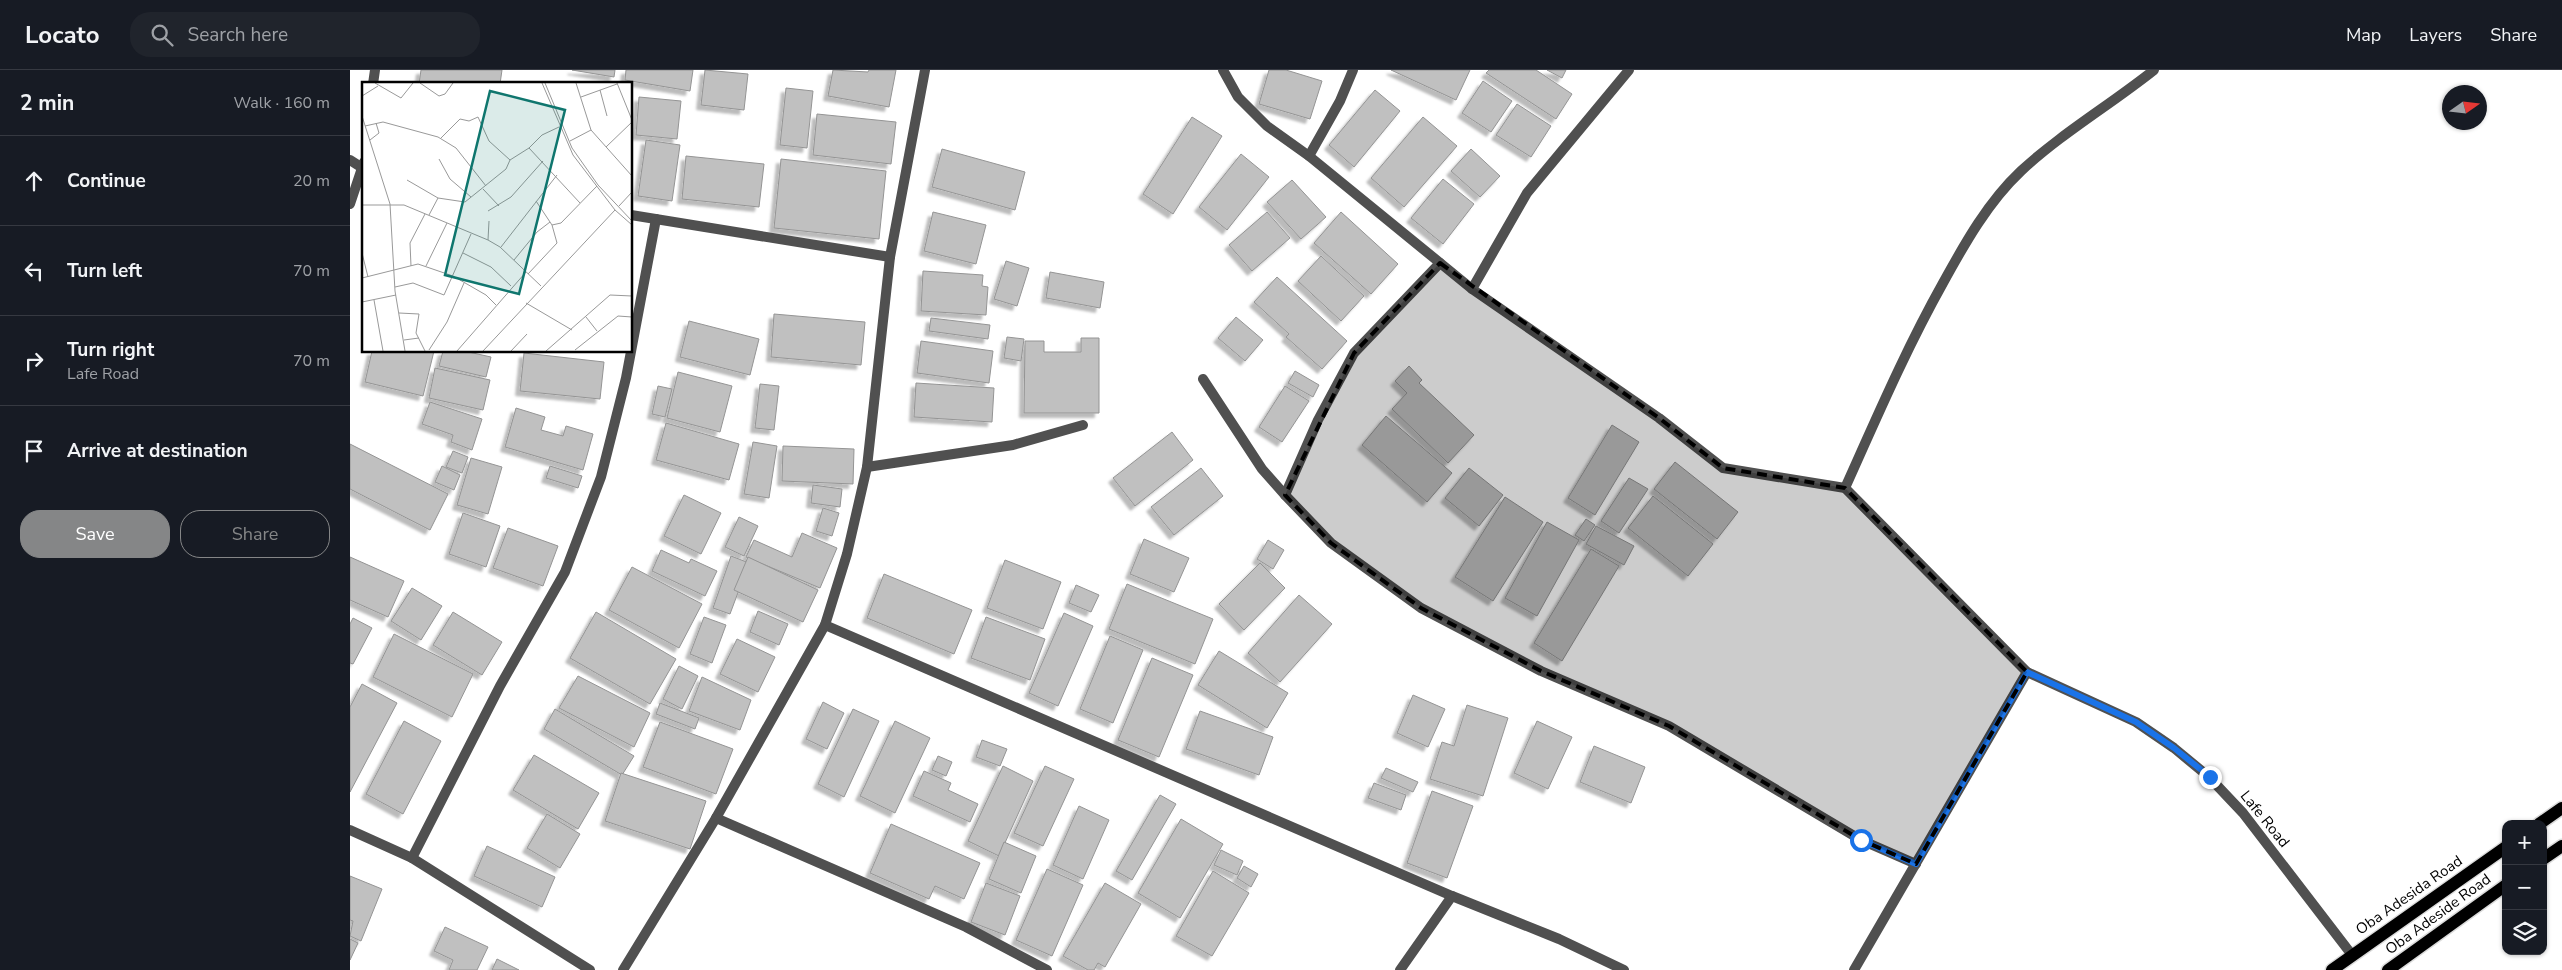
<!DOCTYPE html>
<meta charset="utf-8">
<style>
body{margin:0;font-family:"Nunito Sans",sans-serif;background:#20242c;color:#f1f3f6}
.controls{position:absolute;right:15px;bottom:15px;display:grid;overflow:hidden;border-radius:10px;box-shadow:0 1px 4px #0004}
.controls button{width:45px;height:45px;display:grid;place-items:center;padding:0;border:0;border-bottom:1px solid #363941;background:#171b24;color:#f1f3f6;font:25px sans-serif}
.compass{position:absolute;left:2092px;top:15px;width:45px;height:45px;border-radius:50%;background:#171b24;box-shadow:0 1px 4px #0004;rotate:76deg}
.stop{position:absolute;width:15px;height:15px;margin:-11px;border:4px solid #1a73e8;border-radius:50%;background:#fff}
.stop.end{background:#1a73e8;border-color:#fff;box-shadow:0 1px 5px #0008}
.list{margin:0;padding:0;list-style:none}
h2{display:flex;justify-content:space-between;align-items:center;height:65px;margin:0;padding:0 20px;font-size:21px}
h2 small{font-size:16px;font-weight:400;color:#9ea1a6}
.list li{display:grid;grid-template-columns:32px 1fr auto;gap:15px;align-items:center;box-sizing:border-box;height:90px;padding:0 20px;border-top:1px solid #363941}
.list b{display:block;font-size:19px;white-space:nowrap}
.list p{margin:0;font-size:16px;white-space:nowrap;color:#9ea1a6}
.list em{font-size:16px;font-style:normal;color:#9ea1a6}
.actions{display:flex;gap:10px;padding:15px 20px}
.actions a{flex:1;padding:11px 0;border:1px solid #858687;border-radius:20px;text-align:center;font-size:18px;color:#858687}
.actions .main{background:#858687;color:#fff}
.icon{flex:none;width:28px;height:28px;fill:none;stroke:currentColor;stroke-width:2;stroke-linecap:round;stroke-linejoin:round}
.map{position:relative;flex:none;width:2212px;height:900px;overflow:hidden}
header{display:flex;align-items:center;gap:30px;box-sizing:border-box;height:70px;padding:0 25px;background:#171b24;border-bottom:1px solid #363941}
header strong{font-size:24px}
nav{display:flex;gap:28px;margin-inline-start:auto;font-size:18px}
.search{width:350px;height:45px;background:#20242c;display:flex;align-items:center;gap:12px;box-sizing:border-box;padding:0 18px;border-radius:20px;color:#9ea1a6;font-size:19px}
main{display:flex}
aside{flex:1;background:#171b24}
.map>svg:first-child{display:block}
</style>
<header>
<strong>Locato</strong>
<div class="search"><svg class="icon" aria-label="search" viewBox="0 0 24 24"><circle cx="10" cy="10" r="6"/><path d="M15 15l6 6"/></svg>Search here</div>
<nav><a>Map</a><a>Layers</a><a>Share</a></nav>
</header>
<main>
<aside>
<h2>2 min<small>Walk · 160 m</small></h2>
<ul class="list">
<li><svg class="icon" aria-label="ahead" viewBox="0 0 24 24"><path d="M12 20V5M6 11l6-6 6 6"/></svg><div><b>Continue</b></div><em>20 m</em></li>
<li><svg class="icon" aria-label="left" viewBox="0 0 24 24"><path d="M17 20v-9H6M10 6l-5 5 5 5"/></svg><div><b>Turn left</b></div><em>70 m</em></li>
<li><svg class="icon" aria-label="right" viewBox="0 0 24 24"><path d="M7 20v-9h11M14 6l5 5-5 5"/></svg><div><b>Turn right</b><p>Lafe Road</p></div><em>70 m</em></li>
<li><svg class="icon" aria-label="arrive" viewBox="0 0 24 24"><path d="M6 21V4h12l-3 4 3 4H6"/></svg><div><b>Arrive at destination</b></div></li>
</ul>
<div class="actions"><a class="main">Save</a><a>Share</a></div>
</aside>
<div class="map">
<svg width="2212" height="900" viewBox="0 0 2212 900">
<defs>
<filter id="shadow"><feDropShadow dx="-4.5" dy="4.5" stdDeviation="1" flood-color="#0004"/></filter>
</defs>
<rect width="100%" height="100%" fill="#fff"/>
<!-- building -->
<g fill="#c0c0c0" stroke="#949494" filter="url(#shadow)">
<polygon points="71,0 152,0 150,14 69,14"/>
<polygon points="222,0 265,0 264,7"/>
<polygon points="276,0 343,0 340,21 275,10"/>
<polygon points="355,0 398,4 394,40 351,35"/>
<polygon points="483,0 518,2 519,0 546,0 539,37 478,26"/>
<polygon points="919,0 936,0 972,11 960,49 909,34"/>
<polygon points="1041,0 1120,0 1106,30"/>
<polygon points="1139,0 1186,0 1222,24 1206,49 1136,3"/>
<polygon points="1197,0 1216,0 1212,8"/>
<polygon points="1133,11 1162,31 1141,62 1112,43"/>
<polygon points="436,18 463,21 457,78 430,75"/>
<polygon points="1025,20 1050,41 1004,97 979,75"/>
<polygon points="289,27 331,31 327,69 286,65"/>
<polygon points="1167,34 1201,56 1181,87 1146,65"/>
<polygon points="467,44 546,52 541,94 463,85"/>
<polygon points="842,47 872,66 823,144 793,124"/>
<polygon points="1073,47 1107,76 1054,137 1021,108"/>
<polygon points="296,70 330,75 322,131 288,126"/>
<polygon points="592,79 675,102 665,140 582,117"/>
<polygon points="1121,79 1150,106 1130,127 1101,101"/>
<polygon points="891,84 919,107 877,160 849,137"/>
<polygon points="336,86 414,94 409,137 332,129"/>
<polygon points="431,89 536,101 529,169 424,158"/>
<polygon points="1093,109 1124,134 1093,174 1061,148"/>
<polygon points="942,110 976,147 951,169 917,132"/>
<polygon points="583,142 636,155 626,194 574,181"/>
<polygon points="917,142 940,168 902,201 879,175"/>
<polygon points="991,142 1048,194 1021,224 964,173"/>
<polygon points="971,186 1014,226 991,251 948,211"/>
<polygon points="656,191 679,198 667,236 644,229"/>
<polygon points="573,201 633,205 632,216 638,217 636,245 571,241"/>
<polygon points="700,202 754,212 750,238 696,228"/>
<polygon points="927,207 997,271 972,299 936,267 939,264 904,232"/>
<polygon points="424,244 515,252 511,295 421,287"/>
<polygon points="886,247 913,270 895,291 868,268"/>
<polygon points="581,248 640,255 638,269 579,261"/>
<polygon points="339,251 409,269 400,305 330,287"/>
<polygon points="657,267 674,269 671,291 654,288"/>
<polygon points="731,268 749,268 749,343 674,343 675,271 694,271 694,282 731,282"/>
<polygon points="571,271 643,281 639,313 567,303"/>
<polygon points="22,281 84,281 73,326 15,312"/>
<polygon points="93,281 114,281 141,287 136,307 89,296"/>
<polygon points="174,283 254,292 250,329 170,321"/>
<polygon points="1059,296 1072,310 1069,313 1124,365 1098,393 1042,339 1057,323 1045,311"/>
<polygon points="85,298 140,310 133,340 79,328"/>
<polygon points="945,301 969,315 963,327 938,313"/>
<polygon points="328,302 382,316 370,362 317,348"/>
<polygon points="566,313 644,318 642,352 564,347"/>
<polygon points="410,314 429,316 424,360 405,358"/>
<polygon points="308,316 322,319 315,347 302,344"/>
<polygon points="935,316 959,331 932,372 909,357"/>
<polygon points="80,332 132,349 122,380 101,372 103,365 72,354"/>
<polygon points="166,338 195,347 191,360 213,366 216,356 243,364 233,400 155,377"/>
<polygon points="1036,346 1102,403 1077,432 1012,375"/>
<polygon points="316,353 389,374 379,410 306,390"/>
<polygon points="1262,355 1289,372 1245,445 1218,428"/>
<polygon points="822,362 843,390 785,436 763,408"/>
<polygon points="403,372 427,376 419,428 394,424"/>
<polygon points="0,374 98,424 80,460 0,419"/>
<polygon points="433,376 504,379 503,414 432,411"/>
<polygon points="103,381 118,387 112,403 96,397"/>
<polygon points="121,388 152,397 138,444 107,435"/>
<polygon points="1325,392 1388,442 1367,469 1304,419"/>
<polygon points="92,396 110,405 104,420 85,412"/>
<polygon points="200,396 232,406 228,418 196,408"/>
<polygon points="851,398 873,426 824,465 801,437"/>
<polygon points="1119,398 1153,425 1129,456 1095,428"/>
<polygon points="1279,408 1298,419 1269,463 1251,451"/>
<polygon points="463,415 492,419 490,437 461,433"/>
<polygon points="334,425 371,443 351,484 314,466"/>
<polygon points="1303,426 1363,474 1338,506 1278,458"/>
<polygon points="1155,427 1193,452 1143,531 1105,507"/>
<polygon points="473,438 489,443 482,466 466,461"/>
<polygon points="113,443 150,456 136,497 99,484"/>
<polygon points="389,447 408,456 394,486 375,477"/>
<polygon points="1236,449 1245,455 1234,471 1225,465"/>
<polygon points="1197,452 1229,470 1187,546 1155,528"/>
<polygon points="1246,456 1284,476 1274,495 1236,474"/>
<polygon points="158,458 208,476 193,516 143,498"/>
<polygon points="452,463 487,478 470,518 396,487 404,470 442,487"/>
<polygon points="794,469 839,488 824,522 780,504"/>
<polygon points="918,470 934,480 923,499 907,489"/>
<polygon points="1241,479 1269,496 1212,591 1184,573"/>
<polygon points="311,480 339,493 341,489 367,501 355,526 302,501"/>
<polygon points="381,486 399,493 380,544 363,538"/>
<polygon points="0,487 54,511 38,547 0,530"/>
<polygon points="398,487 468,520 453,552 384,520"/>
<polygon points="655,490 711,512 693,559 637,538"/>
<polygon points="910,493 935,518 894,560 869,534"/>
<polygon points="282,497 352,534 329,578 259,540"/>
<polygon points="534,504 622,540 604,584 517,548"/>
<polygon points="777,514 863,549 845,594 759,559"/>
<polygon points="726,515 749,525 741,542 719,533"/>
<polygon points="62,518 92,536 71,570 41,551"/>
<polygon points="949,525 982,554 930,612 898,583"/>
<polygon points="408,541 438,554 429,575 400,562"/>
<polygon points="103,542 152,572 132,605 83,575"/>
<polygon points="246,542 326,589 300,634 220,588"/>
<polygon points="714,543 743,556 708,636 679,623"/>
<polygon points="354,547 376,555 362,593 340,584"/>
<polygon points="636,547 695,569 680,610 621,588"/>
<polygon points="3,548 22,558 3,594 0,593 0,554"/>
<polygon points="44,564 123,604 102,647 23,607"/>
<polygon points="760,566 793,580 763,653 730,639"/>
<polygon points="387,569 425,587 408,622 370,604"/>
<polygon points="869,581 938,623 917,658 848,615"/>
<polygon points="802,588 843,605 809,687 768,670"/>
<polygon points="329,596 348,606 332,639 313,629"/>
<polygon points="228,606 300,643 284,677 209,638"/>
<polygon points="352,607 401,630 390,660 339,641"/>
<polygon points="12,614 47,633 0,722 0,637"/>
<polygon points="1063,625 1095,639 1078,677 1047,663"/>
<polygon points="473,632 494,643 477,679 456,669"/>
<polygon points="310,633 349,648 345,659 306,644"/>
<polygon points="1117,635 1158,648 1133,726 1080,709 1092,672 1104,676"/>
<polygon points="205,639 284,686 272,705 194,659"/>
<polygon points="503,639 529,651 494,727 468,714"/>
<polygon points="850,641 923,667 909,705 836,679"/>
<polygon points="54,651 91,671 53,744 16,724"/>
<polygon points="545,651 580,668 545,743 510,726"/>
<polygon points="1187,651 1222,667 1198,719 1164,703"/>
<polygon points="310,652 383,679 366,724 293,697"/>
<polygon points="632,670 657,679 650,696 626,687"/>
<polygon points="1244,676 1295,697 1281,733 1230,712"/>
<polygon points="184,685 249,723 228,759 163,720"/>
<polygon points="588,686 602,692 596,706 582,700"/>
<polygon points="653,696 683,711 649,786 618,771"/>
<polygon points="695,696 724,709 693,776 664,763"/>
<polygon points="1036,698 1068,712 1063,722 1031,708"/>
<polygon points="574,701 601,713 598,720 628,734 620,752 563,726"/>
<polygon points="271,703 356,731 340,779 255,751"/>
<polygon points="1024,713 1056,725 1051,740 1018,728"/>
<polygon points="1082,721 1123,736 1097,808 1057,793"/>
<polygon points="810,725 826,734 782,810 766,801"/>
<polygon points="729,736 759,750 733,809 703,795"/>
<polygon points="197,744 230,764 210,798 177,778"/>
<polygon points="831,749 873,774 830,848 788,823"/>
<polygon points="541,754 630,793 614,829 585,816 579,829 520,803"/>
<polygon points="654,772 686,786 671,823 639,809"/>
<polygon points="137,776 205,807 192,837 124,806"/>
<polygon points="871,780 893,791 887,805 864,795"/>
<polygon points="894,796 908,804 901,817 887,808"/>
<polygon points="697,799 733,815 702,886 666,870"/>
<polygon points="863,801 899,823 862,886 826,866"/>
<polygon points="0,806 32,819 11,871 0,866 3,851 0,850"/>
<polygon points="636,813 670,826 655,865 621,852"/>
<polygon points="755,813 791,834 755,897 748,893 744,900 738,900 713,886"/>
<polygon points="95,857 138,877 127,900 99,900 103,890 84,881"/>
<polygon points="0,869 8,873 0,890"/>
<polygon points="147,889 169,900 142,900"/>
</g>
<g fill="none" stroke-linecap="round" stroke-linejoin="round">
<defs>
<g id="primary">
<polyline points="2189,754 2212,738"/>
<polyline points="2193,789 2212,776"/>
<polyline points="1982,900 2156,777"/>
<polyline points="2038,900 2156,815"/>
</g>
</defs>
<!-- primary casing -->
<use href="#primary" stroke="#dbdbdb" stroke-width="15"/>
<!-- minor -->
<g stroke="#505050" stroke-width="10">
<polyline points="873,0 888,27 917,56 959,86 1122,219 1309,348 1373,398 1495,418 1677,602 1786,652 1824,678 1859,707 1893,743 2002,885"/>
<polyline points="23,14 25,0"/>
<polyline points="959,86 990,31 1003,0"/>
<polyline points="0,90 14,99"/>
<polyline points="0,134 14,92"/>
<polyline points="281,145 540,187"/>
<polyline points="1122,219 1177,123 1279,0"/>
<polyline points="853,309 912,399 935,425 981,473 1071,538 1191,601 1319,656 1511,770 1566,794"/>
<polyline points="517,397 663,375 733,355"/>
<path d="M1495,418C1526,349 1556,279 1593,213C1615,173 1638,132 1671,101C1712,63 1760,35 1804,0"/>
<polyline points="935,425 968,350 1004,283 1090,193"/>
<polyline points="475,555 1102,826 1209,869 1274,900"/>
<polyline points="366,748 616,857 697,900"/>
<polyline points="0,760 62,788 240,900"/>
<polyline points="62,788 150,616 215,502 251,407 276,308 306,149"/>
<polyline points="273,900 366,748 475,555 497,484 517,397 540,187 575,0"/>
<polyline points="1050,900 1102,826"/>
<polyline points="1504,900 1677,602"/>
</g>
<!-- primary -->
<use href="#primary" stroke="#000" stroke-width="12"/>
</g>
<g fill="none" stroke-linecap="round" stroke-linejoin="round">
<!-- route -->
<polyline stroke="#1a73e8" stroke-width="6" points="1511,770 1566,794 1677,602 1786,652 1824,678 1860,707"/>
</g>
<!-- marked area -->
<path fill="#000" fill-opacity="0.2" stroke="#000" stroke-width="4" stroke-dasharray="10 6" stroke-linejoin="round" d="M1090,193L1309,348L1373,398L1495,418L1677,602L1566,794L1511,770L1319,656L1191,601L1071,538L981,473L935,425L1004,283Z"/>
<g text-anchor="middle" stroke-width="5" stroke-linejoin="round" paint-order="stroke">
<!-- street labels -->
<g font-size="15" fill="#000" stroke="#fff">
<text transform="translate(1915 749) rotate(51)" y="5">Lafe Road</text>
<text transform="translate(2059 825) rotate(-35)" y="5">Oba Adesida Road</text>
<text transform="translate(2088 844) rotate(-36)" y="5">Oba Adeside Road</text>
</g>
</g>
<!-- overview -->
<g transform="translate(12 12)">
<rect width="270" height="270" fill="#fff"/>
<path fill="none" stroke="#999" stroke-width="1" d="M13,1L39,16L51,1M58,1L77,14L83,12L91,1M180,1L211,73L253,128L270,143M183,1L210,66L236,103L270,139M214,1L229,48L270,94M255,1L270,38M238,8L245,34M0,14L16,4M219,15L255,2M0,34L28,122L33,209L43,269M3,44L21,40L76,55L94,66L124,104M79,56L98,37L107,39L116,35L127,59L148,78M8,58L17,51L14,41M208,59L229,48M244,65L270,40M167,66L218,121M77,77L88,97L109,115M45,98L76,116L103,120L144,87L148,78L167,66L180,53L197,45M121,107L137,124M0,123H42L126,158L138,165L179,204M257,124L270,110M126,129L149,115L181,79M67,133L76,116M190,143L199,141L235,104M126,158L127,139M139,165L195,93M0,171L6,195M101,171L129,185L149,204M152,178L175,150L188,140M49,184L48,161L63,132M64,184L85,141M166,192L195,161L190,143L174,119M0,196L56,182L91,194L124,213L134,223M33,205L51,201L82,213L109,152M12,218L21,269M0,220L34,213M164,221L210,248M37,231L57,232L54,251L63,269M224,235L235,249M42,258L57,256M67,268L85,240L102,201M213,268L256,234L270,235M95,269L164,190M121,269L253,128M149,269L165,252M184,269L248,213L270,214"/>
<path fill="#0f766e" fill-opacity="0.15" stroke="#0f766e" stroke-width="2.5" d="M128,9L203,28L157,212L83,193Z"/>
<rect width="270" height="270" fill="none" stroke="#000" stroke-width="2.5"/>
</g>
</svg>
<div class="controls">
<button>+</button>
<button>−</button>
<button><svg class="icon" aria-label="layers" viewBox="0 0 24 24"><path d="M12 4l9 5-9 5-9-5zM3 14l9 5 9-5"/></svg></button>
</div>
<svg class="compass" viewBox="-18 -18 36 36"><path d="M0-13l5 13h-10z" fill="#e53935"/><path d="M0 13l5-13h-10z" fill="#9ea1a6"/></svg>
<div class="stop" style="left:1511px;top:770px"></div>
<div class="stop end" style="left:1860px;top:707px"></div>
</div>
</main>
